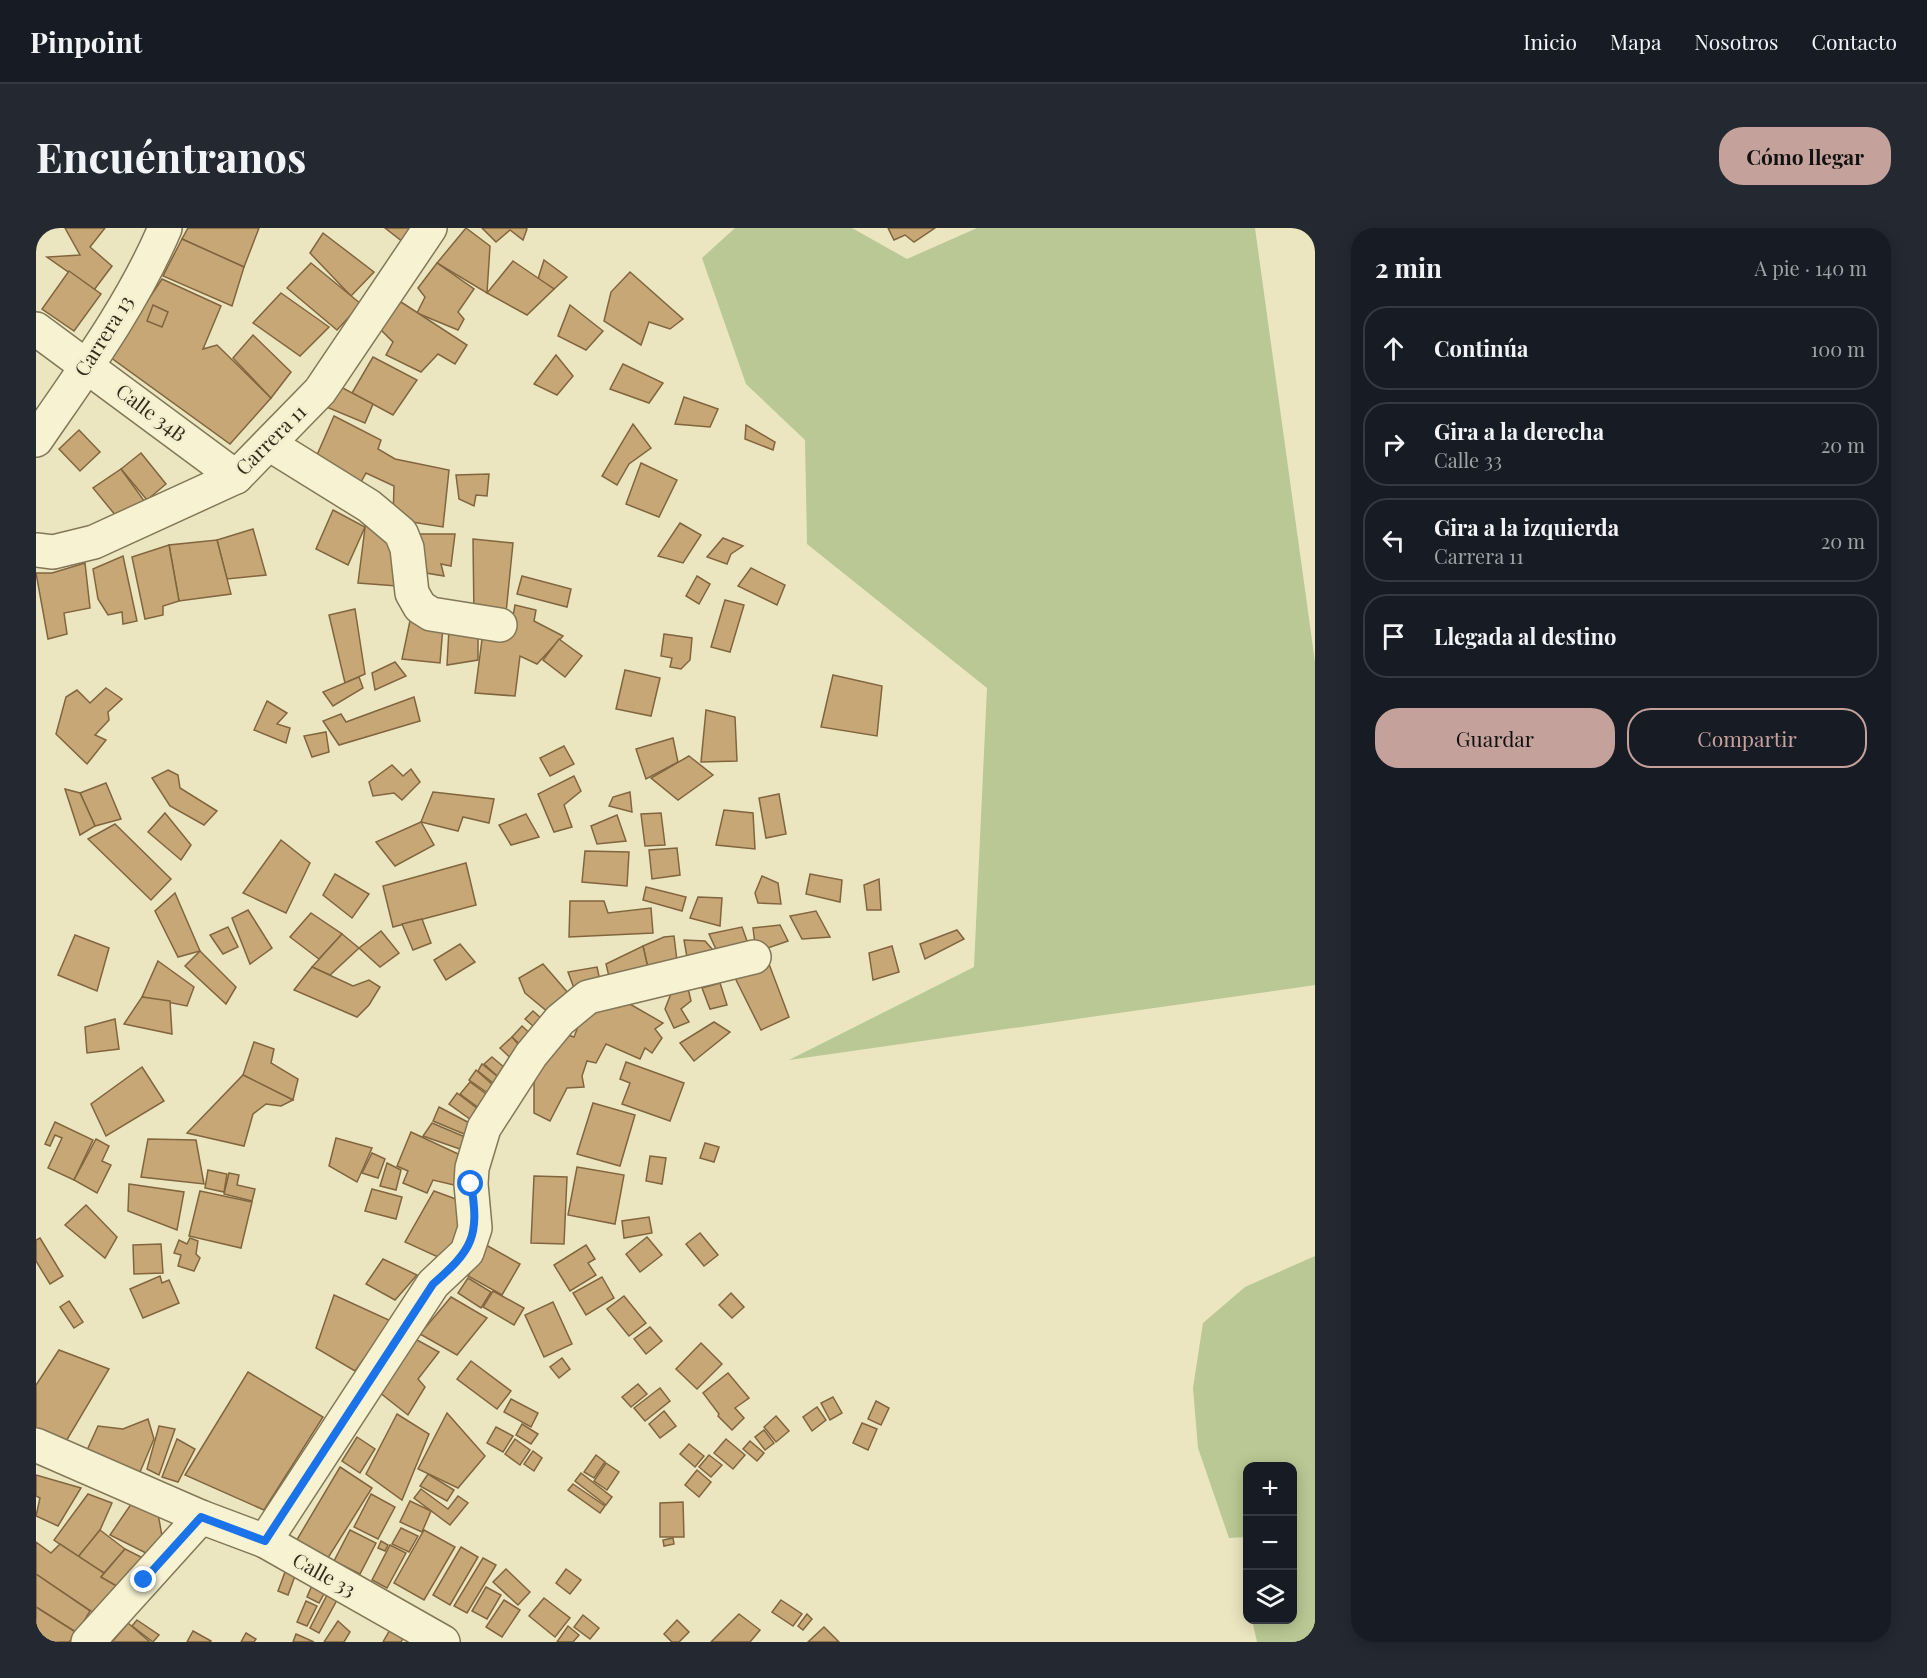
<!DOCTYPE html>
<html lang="es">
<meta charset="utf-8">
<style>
body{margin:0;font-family:"Playfair Display",serif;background:#242831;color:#f1f3f6}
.controls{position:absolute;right:18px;bottom:18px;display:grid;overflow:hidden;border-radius:12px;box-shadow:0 3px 15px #0003}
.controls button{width:54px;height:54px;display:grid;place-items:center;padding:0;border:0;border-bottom:2px solid #363941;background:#171b24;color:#f1f3f6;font:30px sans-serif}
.stop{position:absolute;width:18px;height:18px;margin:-14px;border:4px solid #1a73e8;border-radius:50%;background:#fff}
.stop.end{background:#1a73e8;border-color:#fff;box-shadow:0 2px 6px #0008}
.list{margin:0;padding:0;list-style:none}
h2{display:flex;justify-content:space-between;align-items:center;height:78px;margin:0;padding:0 24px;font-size:26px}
h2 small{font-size:20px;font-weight:400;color:#9ea1a6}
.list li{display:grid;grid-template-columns:39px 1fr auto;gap:18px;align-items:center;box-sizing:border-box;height:84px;margin:0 12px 12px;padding:0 12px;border:2px solid #363941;border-radius:24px}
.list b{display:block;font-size:22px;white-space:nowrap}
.list p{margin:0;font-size:20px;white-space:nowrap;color:#9ea1a6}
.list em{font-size:20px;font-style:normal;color:#9ea1a6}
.actions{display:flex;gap:12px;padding:18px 24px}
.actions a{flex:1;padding:14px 0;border:2px solid #c5a19b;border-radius:24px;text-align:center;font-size:21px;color:#c5a19b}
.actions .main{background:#c5a19b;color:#111}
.icon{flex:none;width:33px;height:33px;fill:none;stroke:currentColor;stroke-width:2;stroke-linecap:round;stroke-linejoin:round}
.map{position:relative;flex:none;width:1279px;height:1414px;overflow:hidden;border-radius:24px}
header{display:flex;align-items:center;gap:36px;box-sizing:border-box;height:84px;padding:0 30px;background:#171b24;border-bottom:2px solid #363941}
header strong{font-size:28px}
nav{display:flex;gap:33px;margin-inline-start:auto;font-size:21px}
.intro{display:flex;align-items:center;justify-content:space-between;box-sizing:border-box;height:144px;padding:0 36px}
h1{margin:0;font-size:42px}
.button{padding:15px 27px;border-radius:24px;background:#c5a19b;color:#111;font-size:21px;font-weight:700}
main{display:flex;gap:36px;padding:0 36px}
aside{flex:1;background:#171b24;border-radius:24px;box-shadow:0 3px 15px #0003}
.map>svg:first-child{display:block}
</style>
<header>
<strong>Pinpoint</strong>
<nav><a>Inicio</a><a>Mapa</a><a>Nosotros</a><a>Contacto</a></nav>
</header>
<div class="intro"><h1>Encuéntranos</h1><a class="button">Cómo llegar</a></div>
<main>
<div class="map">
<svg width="1279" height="1414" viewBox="0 0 1279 1414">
<rect width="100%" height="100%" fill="#ebe6bf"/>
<!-- green -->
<g fill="#b9c894">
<polygon points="699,0 816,0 871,31 941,0 1219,0 1279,434 1279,757 753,832 938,739 951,460 771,316 769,212 710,156 666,30"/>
<polygon points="1279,1028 1279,1414 1221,1414 1216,1392 1256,1392 1256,1238 1212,1238 1211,1309 1193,1310 1162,1220 1157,1160 1167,1095 1209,1059"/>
</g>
<!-- building -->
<g fill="#c8a776" stroke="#81653f" stroke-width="1.5">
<polygon points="29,0 69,0 54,19 76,38 58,62 11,29 44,27"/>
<polygon points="152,0 223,0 208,39 146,11"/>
<polygon points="349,0 378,0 367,14"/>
<polygon points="430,0 454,18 451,65 401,35"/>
<polygon points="446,0 490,0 491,1 487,12 474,2 460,14"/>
<polygon points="852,0 899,0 878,14 869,7 858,12"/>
<polygon points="287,5 338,44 315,68 274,25"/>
<polygon points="146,11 208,39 196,78 127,48"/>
<polygon points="508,32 531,49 518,61 502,51"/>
<polygon points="477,33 518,61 491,87 451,65"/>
<polygon points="275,35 325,76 301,102 251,60"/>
<polygon points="401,35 438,61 422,84 428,91 422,102 381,85 389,69 382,60"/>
<polygon points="33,43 65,66 38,103 6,81"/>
<polygon points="594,44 647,91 634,101 613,94 605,117 568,93 575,64"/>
<polygon points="126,51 185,78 167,121 181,117 235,170 194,216 74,129"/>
<polygon points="245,65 293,99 264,128 217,95"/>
<polygon points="365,74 431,117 419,136 402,126 385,144 350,127 357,114 342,99"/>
<polygon points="117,77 132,84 126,99 111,93"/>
<polygon points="534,77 567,103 550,122 522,108"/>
<polygon points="217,107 255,144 235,170 197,130"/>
<polygon points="520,127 537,148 521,167 498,156"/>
<polygon points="337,129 381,152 357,187 316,165"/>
<polygon points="587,136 627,155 613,175 574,161"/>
<polygon points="303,158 337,176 329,195 288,178"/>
<polygon points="648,169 682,181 674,199 639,196"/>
<polygon points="298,188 345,212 342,221 359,231 413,242 407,299 357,291 358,258 330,245 325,254 281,227"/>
<polygon points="597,196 615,220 593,236 581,257 566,248"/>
<polygon points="710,197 739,214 737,222 709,211"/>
<polygon points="43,202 64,224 44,243 23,221"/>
<polygon points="105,225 130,256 111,272 85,241"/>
<polygon points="605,235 641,252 623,289 590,276"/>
<polygon points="85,241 109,274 85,294 57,260"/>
<polygon points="453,246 451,268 440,267 438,278 423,271 420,247"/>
<polygon points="297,282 329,299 312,337 280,321"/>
<polygon points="330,292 358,310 361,358 322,355"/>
<polygon points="644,295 665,307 647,335 622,328"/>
<polygon points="217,301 230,347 191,351 181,312"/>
<polygon points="376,306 419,306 415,338 405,336 408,348 384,344"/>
<polygon points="687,310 707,318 695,326 691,336 671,329"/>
<polygon points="437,311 477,315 469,395 438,390"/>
<polygon points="181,312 195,366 143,373 133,317"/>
<polygon points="133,317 143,373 127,378 127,387 109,391 96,329"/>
<polygon points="87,328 101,393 87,396 86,384 72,387 62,371 57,341"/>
<polygon points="49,335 54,380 28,385 31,406 12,411 0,345 16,345"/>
<polygon points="715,340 749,357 741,377 702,358"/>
<polygon points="486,348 535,361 531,379 481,366"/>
<polygon points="661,348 674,356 663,376 650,368"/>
<polygon points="689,372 708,377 694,424 675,419"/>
<polygon points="479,377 500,382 498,393 527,408 501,436 484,428 479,468 439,465 447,404 474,404"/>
<polygon points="319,381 329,446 309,455 293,387"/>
<polygon points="375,388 407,398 404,435 366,431"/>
<polygon points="413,401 442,401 442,432 411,437"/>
<polygon points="628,406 656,410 654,432 645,441 634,439 636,430 625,428"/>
<polygon points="523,411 546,428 529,449 507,432"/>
<polygon points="359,434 370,448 339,462 336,445"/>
<polygon points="589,442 624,450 615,488 580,481"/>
<polygon points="797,447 846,458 841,508 785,499"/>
<polygon points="323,449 327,460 297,478 287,464"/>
<polygon points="70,460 86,471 72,484 73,492 59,507 70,512 51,536 20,506 30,469 41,462 54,475"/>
<polygon points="378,469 384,493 303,517 287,493 305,486 310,494"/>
<polygon points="231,473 251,485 241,496 254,500 250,515 218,502"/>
<polygon points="670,482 699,489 701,533 665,534"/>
<polygon points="290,504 293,524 276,529 268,508"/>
<polygon points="637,510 642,534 610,551 600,521"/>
<polygon points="528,518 538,536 514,548 504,530"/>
<polygon points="653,528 677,547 642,572 615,550"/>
<polygon points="356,537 367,548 375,541 384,554 366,572 358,565 337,568 333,554"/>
<polygon points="132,542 142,547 144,560 181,583 168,597 134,578 116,550"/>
<polygon points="538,548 545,563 528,577 536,599 518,604 502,566"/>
<polygon points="70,555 85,591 59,598 44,565"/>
<polygon points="29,561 44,565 59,598 44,607"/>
<polygon points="397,564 458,571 453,595 427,589 422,603 385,594"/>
<polygon points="594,564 596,584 573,578 577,569"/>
<polygon points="743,566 750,606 730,610 723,570"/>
<polygon points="688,582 717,585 719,621 680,617"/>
<polygon points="129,585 155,617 145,632 112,604"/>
<polygon points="625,585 629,617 609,618 605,586"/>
<polygon points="490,586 503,609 475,617 463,597"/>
<polygon points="581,587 590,613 561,616 555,598"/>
<polygon points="385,594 398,617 359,638 340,614"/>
<polygon points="79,596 135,651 115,672 52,611"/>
<polygon points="245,612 274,635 250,685 207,665"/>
<polygon points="641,620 644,647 616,651 613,622"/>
<polygon points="549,623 593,624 591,658 546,654"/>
<polygon points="430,635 440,677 357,699 347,658"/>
<polygon points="299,646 333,666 316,690 287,667"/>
<polygon points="774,646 806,652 804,674 770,666"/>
<polygon points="726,648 742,655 745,676 722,675 719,665"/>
<polygon points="843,651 845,682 831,682 828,657"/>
<polygon points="610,659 650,669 646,683 607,672"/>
<polygon points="139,665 164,723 142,729 119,683"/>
<polygon points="662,669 686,670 684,698 654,690"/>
<polygon points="534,673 568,673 572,685 615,680 617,705 533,709"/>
<polygon points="212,682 236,720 214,736 196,690"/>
<polygon points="780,683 794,709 766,711 754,688"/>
<polygon points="275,685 306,706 283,731 254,709"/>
<polygon points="386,691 395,715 377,722 366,696"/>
<polygon points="744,697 752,713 720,724 717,700"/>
<polygon points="192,699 202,719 187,726 174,707"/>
<polygon points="706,699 716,727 684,730 673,706"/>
<polygon points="921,702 928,711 889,731 884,716"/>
<polygon points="345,703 363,725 344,739 323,720"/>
<polygon points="306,706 323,720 294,747 276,739"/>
<polygon points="39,707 73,720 61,763 22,747"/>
<polygon points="638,708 641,733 614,749 607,718 628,709"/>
<polygon points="648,712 669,713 684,730 653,741"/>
<polygon points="424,716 439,734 410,752 398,732"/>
<polygon points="607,718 614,749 575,757 570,736"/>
<polygon points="856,718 863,744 837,752 833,725"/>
<polygon points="164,723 200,759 190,776 149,738"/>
<polygon points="122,733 158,759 151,778 106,769"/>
<polygon points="507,736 539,773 518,789 489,765 483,750"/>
<polygon points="733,736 753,789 725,802 699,750"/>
<polygon points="276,739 317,758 333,752 344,759 333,777 321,789 258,762"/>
<polygon points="561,739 566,762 539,763 532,744"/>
<polygon points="684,755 691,777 674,781 666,760"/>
<polygon points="651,756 655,773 645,781 653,794 638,800 629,781 636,763"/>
<polygon points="106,769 134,773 136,806 88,796"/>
<polygon points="585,771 627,795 619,801 626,810 616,825 609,820 604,831 570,816 560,835 551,833 546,848 548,859 531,860 514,893 498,885 498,855 503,838 529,806 538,809 546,788"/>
<polygon points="497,783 514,798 502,809 494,802 497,798 489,791"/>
<polygon points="79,791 83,821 51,825 49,799"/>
<polygon points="678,794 694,804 658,833 644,815"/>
<polygon points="486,798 502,813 492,824 476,809"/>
<polygon points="476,809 493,829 483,838 464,820"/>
<polygon points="218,814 238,821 235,835 262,851 257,872 207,847"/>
<polygon points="456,829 469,840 468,854 448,836"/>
<polygon points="590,834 648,855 634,893 586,876 594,855 584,851"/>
<polygon points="446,836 467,853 462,859 442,843"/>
<polygon points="106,839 128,873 70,908 55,876"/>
<polygon points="440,842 466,865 462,872 433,852"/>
<polygon points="207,847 257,872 245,878 230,876 217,886 208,918 151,905"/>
<polygon points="434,854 461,874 451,886 424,866"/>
<polygon points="421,865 446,884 438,894 413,876"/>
<polygon points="557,875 599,887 584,938 541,926"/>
<polygon points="403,879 443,900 440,911 397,893"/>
<polygon points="19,894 57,912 38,952 12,940 26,910 19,907 14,918 9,916"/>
<polygon points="396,895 441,914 438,926 387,908"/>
<polygon points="375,904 435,932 431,960 397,952 391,965 367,955 372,943 361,938"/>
<polygon points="300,910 336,920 321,954 293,938"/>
<polygon points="60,911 73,918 66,933 75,937 61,965 38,952"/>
<polygon points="112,911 160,912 168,956 105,949"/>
<polygon points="669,915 683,919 678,934 664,930"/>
<polygon points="336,925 349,931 342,950 326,945"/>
<polygon points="614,928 630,930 626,956 610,953"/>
<polygon points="351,935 365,942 360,962 344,958"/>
<polygon points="541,939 588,947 579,996 532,987"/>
<polygon points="172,942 191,946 188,964 169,960"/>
<polygon points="193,945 203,947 201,957 219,961 216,973 188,966"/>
<polygon points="498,948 531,949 528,1016 495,1015"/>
<polygon points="93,956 148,964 141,1002 92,983"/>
<polygon points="336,961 366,969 360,991 329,983"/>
<polygon points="164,963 216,974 205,1020 153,1008"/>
<polygon points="398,963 428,974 413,1034 369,1014"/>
<polygon points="50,977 81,1009 69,1030 29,997"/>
<polygon points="613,989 616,1005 588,1010 586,993"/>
<polygon points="664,1005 682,1027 668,1038 650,1016"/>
<polygon points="611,1009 626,1027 604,1044 590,1026"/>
<polygon points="4,1010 27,1048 14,1056 0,1033 0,1012"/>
<polygon points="154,1010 162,1013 160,1026 164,1030 158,1043 142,1038 145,1027 138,1025 143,1012 151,1016"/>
<polygon points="125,1016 127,1045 98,1046 97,1017"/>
<polygon points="450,1017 484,1036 466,1067 432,1048"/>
<polygon points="550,1017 559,1031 552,1035 560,1047 534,1063 518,1037"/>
<polygon points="347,1031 381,1047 359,1072 330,1056"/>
<polygon points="124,1048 126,1055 133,1052 143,1075 107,1090 94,1061"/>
<polygon points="566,1049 578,1070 550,1087 537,1065"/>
<polygon points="432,1050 455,1064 445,1080 422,1065"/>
<polygon points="457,1063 488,1080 478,1097 447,1079"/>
<polygon points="695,1065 708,1079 696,1090 683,1077"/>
<polygon points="298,1067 355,1093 319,1143 280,1120"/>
<polygon points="588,1068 610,1095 593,1108 571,1081"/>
<polygon points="415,1069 451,1090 421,1127 384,1106"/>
<polygon points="33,1073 47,1094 38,1100 24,1079"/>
<polygon points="517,1074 536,1116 508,1129 489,1087"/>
<polygon points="614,1099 626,1113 610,1126 598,1111"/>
<polygon points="372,1107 403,1124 382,1151 389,1159 372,1187 338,1160"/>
<polygon points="665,1115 686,1136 661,1161 640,1141"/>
<polygon points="23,1122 73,1141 23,1225 0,1213 0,1157"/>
<polygon points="526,1130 534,1141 523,1150 514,1139"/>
<polygon points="435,1133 475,1163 461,1181 421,1151"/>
<polygon points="212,1144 287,1189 228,1282 149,1247"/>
<polygon points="692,1145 713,1170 699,1180 708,1190 696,1202 682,1188 683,1186 667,1165"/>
<polygon points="602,1156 611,1166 595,1179 586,1169"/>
<polygon points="624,1160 634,1173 609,1193 598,1180"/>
<polygon points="797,1169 806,1185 794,1192 785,1175"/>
<polygon points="475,1171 502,1185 495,1199 468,1184"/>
<polygon points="840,1173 853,1180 845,1197 832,1191"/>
<polygon points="781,1179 790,1192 776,1203 767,1189"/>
<polygon points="628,1183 640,1198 624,1210 613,1196"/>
<polygon points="411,1185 449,1228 422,1260 382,1241"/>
<polygon points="361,1186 393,1206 366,1272 330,1246"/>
<polygon points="740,1188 753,1203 740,1214 728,1199"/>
<polygon points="112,1191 118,1211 104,1244 47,1231 62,1198 87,1201"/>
<polygon points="826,1195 841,1201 832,1222 817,1215"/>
<polygon points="486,1196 502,1206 495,1216 480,1207"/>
<polygon points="123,1198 139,1201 123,1247 111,1241"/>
<polygon points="460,1199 477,1208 467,1224 451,1215"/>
<polygon points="728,1202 738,1215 729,1222 719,1209"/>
<polygon points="321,1209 339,1221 324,1245 306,1233"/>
<polygon points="141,1211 159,1221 142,1254 126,1249"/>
<polygon points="479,1211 494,1222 484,1237 469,1226"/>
<polygon points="690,1211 709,1227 697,1241 678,1225"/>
<polygon points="714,1213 728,1225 721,1233 707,1221"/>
<polygon points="653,1216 668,1228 659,1239 644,1226"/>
<polygon points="497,1223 506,1230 498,1243 488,1236"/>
<polygon points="560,1227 569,1234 558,1250 548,1244"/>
<polygon points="673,1227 686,1237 675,1249 663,1239"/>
<polygon points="570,1235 583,1244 571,1262 558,1253"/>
<polygon points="304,1239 336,1260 290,1333 259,1315"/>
<polygon points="661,1242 675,1254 663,1269 649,1257"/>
<polygon points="545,1245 576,1269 570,1277 539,1253"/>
<polygon points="392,1246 418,1262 411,1273 384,1258"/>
<polygon points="0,1247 45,1260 22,1298 0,1288 4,1270 0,1268"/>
<polygon points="537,1256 569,1278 564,1285 532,1262"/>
<polygon points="385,1261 412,1281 422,1268 432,1275 414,1297 378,1270"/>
<polygon points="52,1266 76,1275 64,1302 42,1329 18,1312"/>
<polygon points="335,1266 359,1279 342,1311 318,1299"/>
<polygon points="98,1272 121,1280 126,1308 110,1325 74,1307"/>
<polygon points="374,1273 395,1283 386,1304 364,1294"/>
<polygon points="647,1274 648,1309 624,1309 624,1275"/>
<polygon points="365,1300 382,1308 373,1324 356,1316"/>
<polygon points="64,1302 89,1321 68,1345 42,1329"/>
<polygon points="314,1302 340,1315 324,1346 298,1333"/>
<polygon points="388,1302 419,1319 388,1372 358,1355"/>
<polygon points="637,1310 638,1316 628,1318 627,1312"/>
<polygon points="345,1313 352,1317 349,1323 342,1320"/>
<polygon points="0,1314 15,1325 24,1316 68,1345 65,1349 86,1361 61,1387 0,1346"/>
<polygon points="354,1317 370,1325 351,1360 336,1352"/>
<polygon points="425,1319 442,1329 414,1377 397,1367"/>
<polygon points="89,1321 107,1330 86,1361 65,1349"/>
<polygon points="447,1330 460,1337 431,1385 418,1378"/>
<polygon points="470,1341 494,1364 482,1377 457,1354"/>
<polygon points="530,1341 545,1352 534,1366 520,1355"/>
<polygon points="249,1344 259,1348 252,1367 242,1363"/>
<polygon points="0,1346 54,1383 48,1393 53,1397 46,1408 0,1379"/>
<polygon points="277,1355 290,1362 283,1375 271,1369"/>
<polygon points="450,1359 465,1367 451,1391 436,1383"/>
<polygon points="291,1367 301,1372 283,1405 274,1400"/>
<polygon points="508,1370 534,1390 519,1409 493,1388"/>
<polygon points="468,1372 484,1382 466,1409 450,1399"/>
<polygon points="745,1372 766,1386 757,1398 736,1384"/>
<polygon points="270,1373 281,1378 271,1398 261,1394"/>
<polygon points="0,1379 41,1405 33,1414 0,1414"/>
<polygon points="703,1386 724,1402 714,1414 675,1414"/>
<polygon points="771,1386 776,1391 767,1402 762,1398"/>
<polygon points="547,1387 563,1400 554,1411 538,1399"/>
<polygon points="101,1392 123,1407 117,1414 96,1398"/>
<polygon points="641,1392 653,1404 643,1414 636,1414 628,1406"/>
<polygon points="302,1393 314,1404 308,1414 288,1414"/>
<polygon points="92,1395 114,1414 76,1414"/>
<polygon points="532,1398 543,1407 537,1414 521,1414"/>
<polygon points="788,1399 803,1414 772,1414"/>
<polygon points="355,1400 369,1407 365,1414 347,1414"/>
<polygon points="157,1403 175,1413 174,1414 151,1414"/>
<polygon points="210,1405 220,1411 218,1414 205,1414"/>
<polygon points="260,1406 278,1414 257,1414"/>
</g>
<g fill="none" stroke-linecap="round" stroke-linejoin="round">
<defs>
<g id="minor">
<polyline points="0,101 200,249"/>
<path d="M0,212C46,145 97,76 129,0"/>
<polyline points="233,216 333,278 365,305 371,320 376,365 384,379 395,386 464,397"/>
<polyline points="0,322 17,324 58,314 200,249 284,163 394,0"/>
<polyline points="0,1217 165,1289 229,1313 407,1414"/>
<polyline points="229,1313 397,1056 431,1024 439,1000 435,956 436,940 448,900 495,827 524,792 552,769 718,729"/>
<polyline points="52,1414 165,1289"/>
</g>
</defs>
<!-- minor casing -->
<use href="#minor" stroke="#837758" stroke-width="36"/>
<!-- minor -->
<use href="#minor" stroke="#f7f2d2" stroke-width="33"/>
</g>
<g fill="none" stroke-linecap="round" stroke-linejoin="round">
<!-- route -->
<path stroke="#1a73e8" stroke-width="8" d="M108,1352L165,1289L229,1313L397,1056C436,1022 444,1009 435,956"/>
</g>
<g text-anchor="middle" stroke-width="5" stroke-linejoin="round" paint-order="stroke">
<!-- street labels -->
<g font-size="20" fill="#332c1c" stroke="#f3efce">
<text transform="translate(68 108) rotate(-58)" y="7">Carrera 13</text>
<text transform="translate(115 185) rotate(37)" y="7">Calle 34B</text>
<text transform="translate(235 212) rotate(-45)" y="7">Carrera 11</text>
<text transform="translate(288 1347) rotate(29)" y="7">Calle 33</text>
</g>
</g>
</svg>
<div class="controls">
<button>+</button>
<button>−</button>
<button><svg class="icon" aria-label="layers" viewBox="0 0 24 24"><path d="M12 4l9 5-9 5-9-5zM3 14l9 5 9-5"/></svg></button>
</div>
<div class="stop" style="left:435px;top:956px"></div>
<div class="stop end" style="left:108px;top:1352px"></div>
</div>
<aside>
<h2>2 min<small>A pie · 140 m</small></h2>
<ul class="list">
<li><svg class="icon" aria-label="ahead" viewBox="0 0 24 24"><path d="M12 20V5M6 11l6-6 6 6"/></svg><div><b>Continúa</b></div><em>100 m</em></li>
<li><svg class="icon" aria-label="right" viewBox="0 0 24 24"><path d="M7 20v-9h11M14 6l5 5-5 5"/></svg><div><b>Gira a la derecha</b><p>Calle 33</p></div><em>20 m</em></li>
<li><svg class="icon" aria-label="left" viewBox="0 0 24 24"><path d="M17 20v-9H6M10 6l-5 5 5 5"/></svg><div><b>Gira a la izquierda</b><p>Carrera 11</p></div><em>20 m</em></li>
<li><svg class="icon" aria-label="arrive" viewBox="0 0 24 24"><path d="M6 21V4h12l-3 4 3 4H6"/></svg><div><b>Llegada al destino</b></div></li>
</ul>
<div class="actions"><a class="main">Guardar</a><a>Compartir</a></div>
</aside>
</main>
